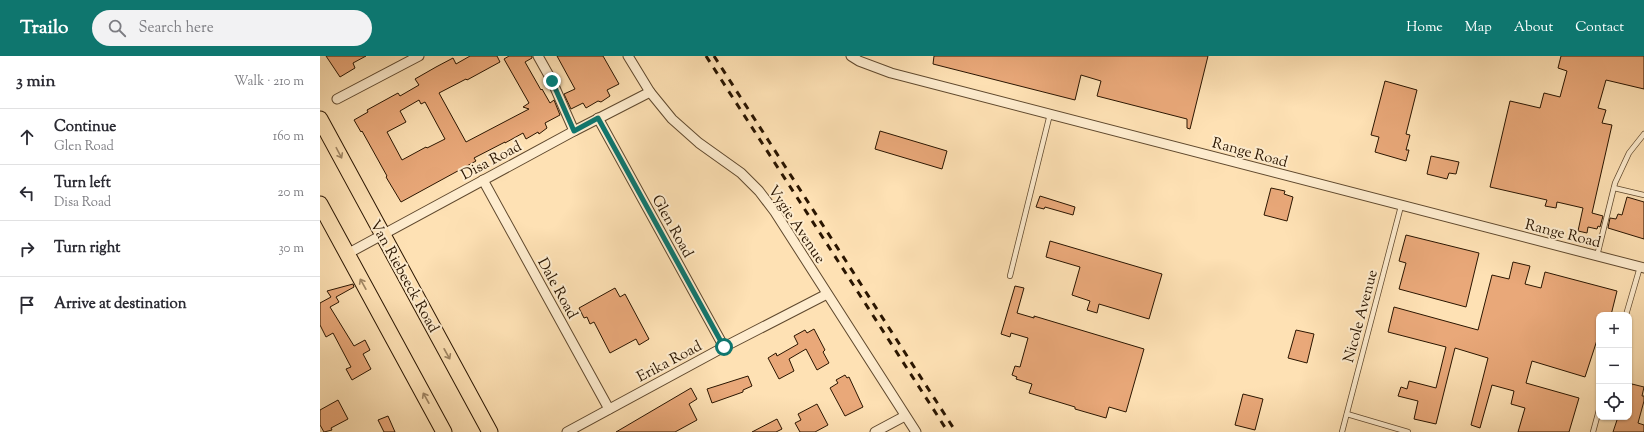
<!DOCTYPE html>
<meta charset="utf-8">
<style>
body{margin:0;font-family:"Sorts Mill Goudy",serif;background:#f2f2f3;color:#2b2b33}
.controls{position:absolute;right:12px;bottom:12px;display:grid;overflow:hidden;border-radius:8px;box-shadow:0 1px 3px #0004}
.controls button{width:36px;height:36px;display:grid;place-items:center;padding:0;border:0;border-bottom:1px solid #e1e1e2;background:#fff;color:#2b2b33;font:20px sans-serif}
.stop{position:absolute;width:12px;height:12px;margin:-9px;border:3px solid #0f766e;border-radius:50%;background:#fff}
.stop.end{background:#0f766e;border-color:#fff;box-shadow:0 1px 4px #0008}
.list{margin:0;padding:0;list-style:none}
h2{display:flex;justify-content:space-between;align-items:center;height:52px;margin:0;padding:0 16px;font-size:17px}
h2 small{font-size:13px;font-weight:400;color:#7c7c81}
.list li{display:grid;grid-template-columns:26px 1fr auto;gap:12px;align-items:center;box-sizing:border-box;height:56px;padding:0 16px;border-top:1px solid #e1e1e2}
.list b{display:block;font-size:15px;white-space:nowrap}
.list p{margin:0;font-size:13px;white-space:nowrap;color:#7c7c81}
.list em{font-size:13px;font-style:normal;color:#7c7c81}
.icon{flex:none;width:22px;height:22px;fill:none;stroke:currentColor;stroke-width:2;stroke-linecap:round;stroke-linejoin:round}
.map{position:relative;flex:none;width:1324px;height:376px;overflow:hidden}
header{display:flex;align-items:center;gap:24px;box-sizing:border-box;height:56px;padding:0 20px;background:#0f766e;color:#fff}
header strong{font-size:19px}
nav{display:flex;gap:22px;margin-inline-start:auto;font-size:14px}
.search{width:280px;height:36px;background:#f2f2f3;display:flex;align-items:center;gap:10px;box-sizing:border-box;padding:0 14px;border-radius:22px;color:#7c7c81;font-size:15px}
main{display:flex}
aside{flex:1;background:#fff}
.map>svg:first-child{display:block}
</style>
<header>
<strong>Trailo</strong>
<div class="search"><svg class="icon" aria-label="search" viewBox="0 0 24 24"><circle cx="10" cy="10" r="6"/><path d="M15 15l6 6"/></svg>Search here</div>
<nav><a>Home</a><a>Map</a><a>About</a><a>Contact</a></nav>
</header>
<main>
<aside>
<h2>3 min<small>Walk · 210 m</small></h2>
<ul class="list">
<li><svg class="icon" aria-label="ahead" viewBox="0 0 24 24"><path d="M12 20V5M6 11l6-6 6 6"/></svg><div><b>Continue</b><p>Glen Road</p></div><em>160 m</em></li>
<li><svg class="icon" aria-label="left" viewBox="0 0 24 24"><path d="M17 20v-9H6M10 6l-5 5 5 5"/></svg><div><b>Turn left</b><p>Disa Road</p></div><em>20 m</em></li>
<li><svg class="icon" aria-label="right" viewBox="0 0 24 24"><path d="M7 20v-9h11M14 6l5 5-5 5"/></svg><div><b>Turn right</b></div><em>30 m</em></li>
<li><svg class="icon" aria-label="arrive" viewBox="0 0 24 24"><path d="M6 21V4h12l-3 4 3 4H6"/></svg><div><b>Arrive at destination</b></div></li>
</ul>
</aside>
<div class="map">
<svg width="1324" height="376" viewBox="0 0 1324 376">
<rect width="100%" height="100%" fill="#fee1b4"/>
<filter id="stains"><feTurbulence type="fractalNoise" baseFrequency=".005" numOctaves="4"/><feColorMatrix values="0 0 0 0 .2 0 0 0 0 .09 0 0 0 0 .02 0 0 0 .5 -.17"/></filter>
<radialGradient id="worn" r=".72"><stop offset=".6" stop-color="#630" stop-opacity="0"/><stop offset="1" stop-color="#630" stop-opacity=".3"/></radialGradient>
<!-- building -->
<g fill="#e9a879" stroke="#2a1500" fill-rule="evenodd">
<polygon points="6,0 46,0 33,7 35,12 20,21"/>
<path d="M150,0H177L180,6L147,24L146,23L119,37L146,86L209,53L203,51L209,47L184,3L189,0H212V2L205,6L221,34L222,33L230,47L234,44L240,59L225,67L227,72L219,78L218,76L206,83L203,77L185,87V86L154,102L156,105L81,146L66,121L67,120L42,75L41,76L34,64L48,56L47,54L78,37L80,40L99,29L95,23L116,11L133,2L136,8ZM99,44L101,48L105,46L125,83L107,92L106,91L82,104L67,76L86,66L80,55Z"/>
<polygon points="237,0 283,0 299,28 287,34 290,40 281,46 278,45 266,52 263,47 251,53 244,38 255,33"/>
<polygon points="614,0 888,0 870,73 867,72 867,63 777,40 781,25 761,19 755,44 613,8"/>
<polygon points="1241,0 1324,0 1324,33 1286,24 1278,52 1286,54 1282,67 1292,69 1272,157 1283,160 1280,171 1278,170 1277,173 1268,171 1267,177 1258,175 1263,152 1237,146 1236,152 1225,150 1227,144 1170,131 1190,45 1220,52 1224,37 1240,41 1247,15 1238,12"/>
<polygon points="1065,25 1097,34 1086,78 1090,79 1086,94 1089,94 1086,105 1055,96 1059,81 1051,79"/>
<polygon points="560,75 627,95 622,113 555,93"/>
<polygon points="1111,100 1139,106 1136,118 1129,117 1127,123 1107,118"/>
<polygon points="951,132 965,135 964,138 973,141 967,165 944,159"/>
<polygon points="720,140 755,151 753,159 725,151 724,153 716,151"/>
<polygon points="1307,141 1324,146 1324,183 1288,172 1290,162 1296,163 1298,158 1302,159"/>
<polygon points="1086,179 1159,197 1146,251 1079,233 1086,207 1079,205"/>
<polygon points="730,185 842,218 829,263 779,248 777,257 767,254 770,245 752,239 760,211 726,201"/>
<polygon points="1193,206 1210,210 1205,228 1221,232 1225,216 1297,235 1291,259 1279,259 1279,278 1265,321 1212,305 1206,327 1259,342 1249,376 1198,376 1205,352 1191,348 1194,335 1172,329 1160,372 1151,369 1168,302 1135,292 1116,368 1094,363 1098,345 1078,340 1081,331 1087,333 1089,325 1116,332 1126,291 1068,276 1074,251 1158,274 1172,219 1189,223"/>
<polygon points="33,228 34,231 16,241 19,246 10,251 34,290 45,284 50,294 43,298 51,313 32,324 26,313 31,311 13,277 6,281 0,269 0,247 11,241 7,235"/>
<polygon points="695,230 704,232 697,257 714,262 714,260 824,293 806,356 789,351 786,362 755,353 755,351 709,337 712,328 696,323 697,321 692,319 695,310 700,311 708,282 691,277 690,281 681,278"/>
<polygon points="295,232 300,241 305,238 329,283 319,289 316,283 290,297 274,266 270,268 267,261 264,262 259,252"/>
<polygon points="494,273 505,294 503,296 509,307 497,314 486,293 469,303 474,315 459,323 448,302 456,297 457,300 478,288 474,280 485,274 487,277"/>
<polygon points="976,274 994,278 987,307 968,302"/>
<polygon points="525,319 527,322 529,321 543,351 525,360 510,332 518,327 516,324"/>
<polygon points="428,320 432,330 423,334 423,336 392,347 387,333"/>
<polygon points="1312,328 1324,331 1322,340 1324,340 1324,345 1318,367 1324,369 1324,376 1293,376 1298,361 1309,361 1309,339"/>
<polygon points="371,332 377,343 369,348 377,364 355,376 296,376"/>
<polygon points="923,338 943,343 935,374 915,369"/>
<polygon points="18,344 28,363 11,372 12,374 4,376 0,369 0,354"/>
<polygon points="497,348 508,369 495,376 480,376 475,367 481,364 478,358"/>
<polygon points="68,360 75,376 64,376 58,364"/>
<polygon points="457,363 462,373 456,376 432,376"/>
</g>
<g fill="none" stroke-linecap="round" stroke-linejoin="round">
<defs>
<g id="lane">
<polyline points="1294,132 1324,139"/>
<polyline points="1277,200 1295,127 1309,97 1324,78"/>
<polyline points="690,220 730,58"/>
<polyline points="1306,259 1320,211"/>
<polyline points="1027,358 1088,376"/>
<polyline points="1022,376 1081,150"/>
<polyline points="1273,376 1279,354"/>
</g>
<g id="street">
<polyline points="218,0 232,25 254,75"/>
<polyline points="308,0 330,36 352,63 379,87 421,117 439,135 455,156 596,376"/>
<polyline points="531,0 539,5 571,17 1324,212"/>
<polyline points="17,43 99,0"/>
<polyline points="278,62 404,291"/>
<polyline points="163,124 289,353"/>
<polyline points="27,198 254,75 330,36"/>
<polyline points="247,376 404,291 507,238"/>
<polyline points="555,376 585,360"/>
</g>
<g id="primary">
<polyline points="0,63 170,376"/>
<polyline points="0,148 124,376"/>
</g>
</defs>
<!-- lane casing -->
<use href="#lane" stroke="#5f482d" stroke-width="6"/>
<!-- street casing -->
<use href="#street" stroke="#5f482d" stroke-width="11"/>
<!-- primary casing -->
<use href="#primary" stroke="#2a1500" stroke-width="17"/>
<!-- lane -->
<use href="#lane" stroke="#feecce" stroke-width="4.5"/>
<!-- street -->
<use href="#street" stroke="#feecce" stroke-width="9"/>
<!-- primary -->
<use href="#primary" stroke="#fee1b4" stroke-width="15"/>
<!-- rail -->
<g stroke="#2a1500" stroke-width="3" stroke-dasharray="7 7" stroke-linecap="butt">
<polyline points="386,0 628,376"/>
<polyline points="394,0 636,376"/>
</g>
</g>
<!-- one-way arrows -->
<defs><path id="oneway-shaft" d="M-6 0H5M1.5-3L5.5 0L1.5 3" fill="none" stroke-width="1.6" stroke-linecap="round" stroke-linejoin="round"/></defs>
<g stroke="#9f8563">
<use href="#oneway-shaft" transform="translate(19 97) rotate(62)"/>
<use href="#oneway-shaft" transform="translate(43 228) rotate(-119)"/>
<use href="#oneway-shaft" transform="translate(127 298) rotate(61)"/>
<use href="#oneway-shaft" transform="translate(106 342) rotate(-119)"/>
</g>
<g fill="none" stroke-linecap="round" stroke-linejoin="round">
<!-- route -->
<polyline stroke="#0f766e" stroke-width="5" points="232,25 254,75 278,62 404,291"/>
</g>
<g text-anchor="middle" stroke-width="4" stroke-linejoin="round" paint-order="stroke">
<!-- street labels -->
<g font-size="15" fill="#2a1500" stroke="#feecce">
<text transform="translate(930 96) rotate(15)" y="5">Range Road</text>
<text transform="translate(171 104) rotate(-28)" y="5">Disa Road</text>
<text transform="translate(477 168) rotate(56)" y="5">Vygie Avenue</text>
<text transform="translate(353 170) rotate(61)" y="5">Glen Road</text>
<text transform="translate(1243 177) rotate(14)" y="5">Range Road</text>
<text transform="translate(85 220) rotate(61)" y="5">Van Riebeeck Road</text>
<text transform="translate(238 232) rotate(61)" y="5">Dale Road</text>
<text transform="translate(1040 260) rotate(-75)" y="5">Nicole Avenue</text>
<text transform="translate(349 305) rotate(-28)" y="5">Erika Road</text>
</g>
</g>
<rect width="100%" height="100%" filter="url(#stains)"/>
<rect width="100%" height="100%" fill="url(#worn)"/>
</svg>
<div class="controls">
<button>+</button>
<button>−</button>
<button><svg class="icon" aria-label="locate" viewBox="0 0 24 24"><circle cx="12" cy="12" r="6"/><path d="M12 2v4M12 18v4M2 12h4M18 12h4"/></svg></button>
</div>
<div class="stop" style="left:404px;top:291px"></div>
<div class="stop end" style="left:232px;top:25px"></div>
</div>
</main>
